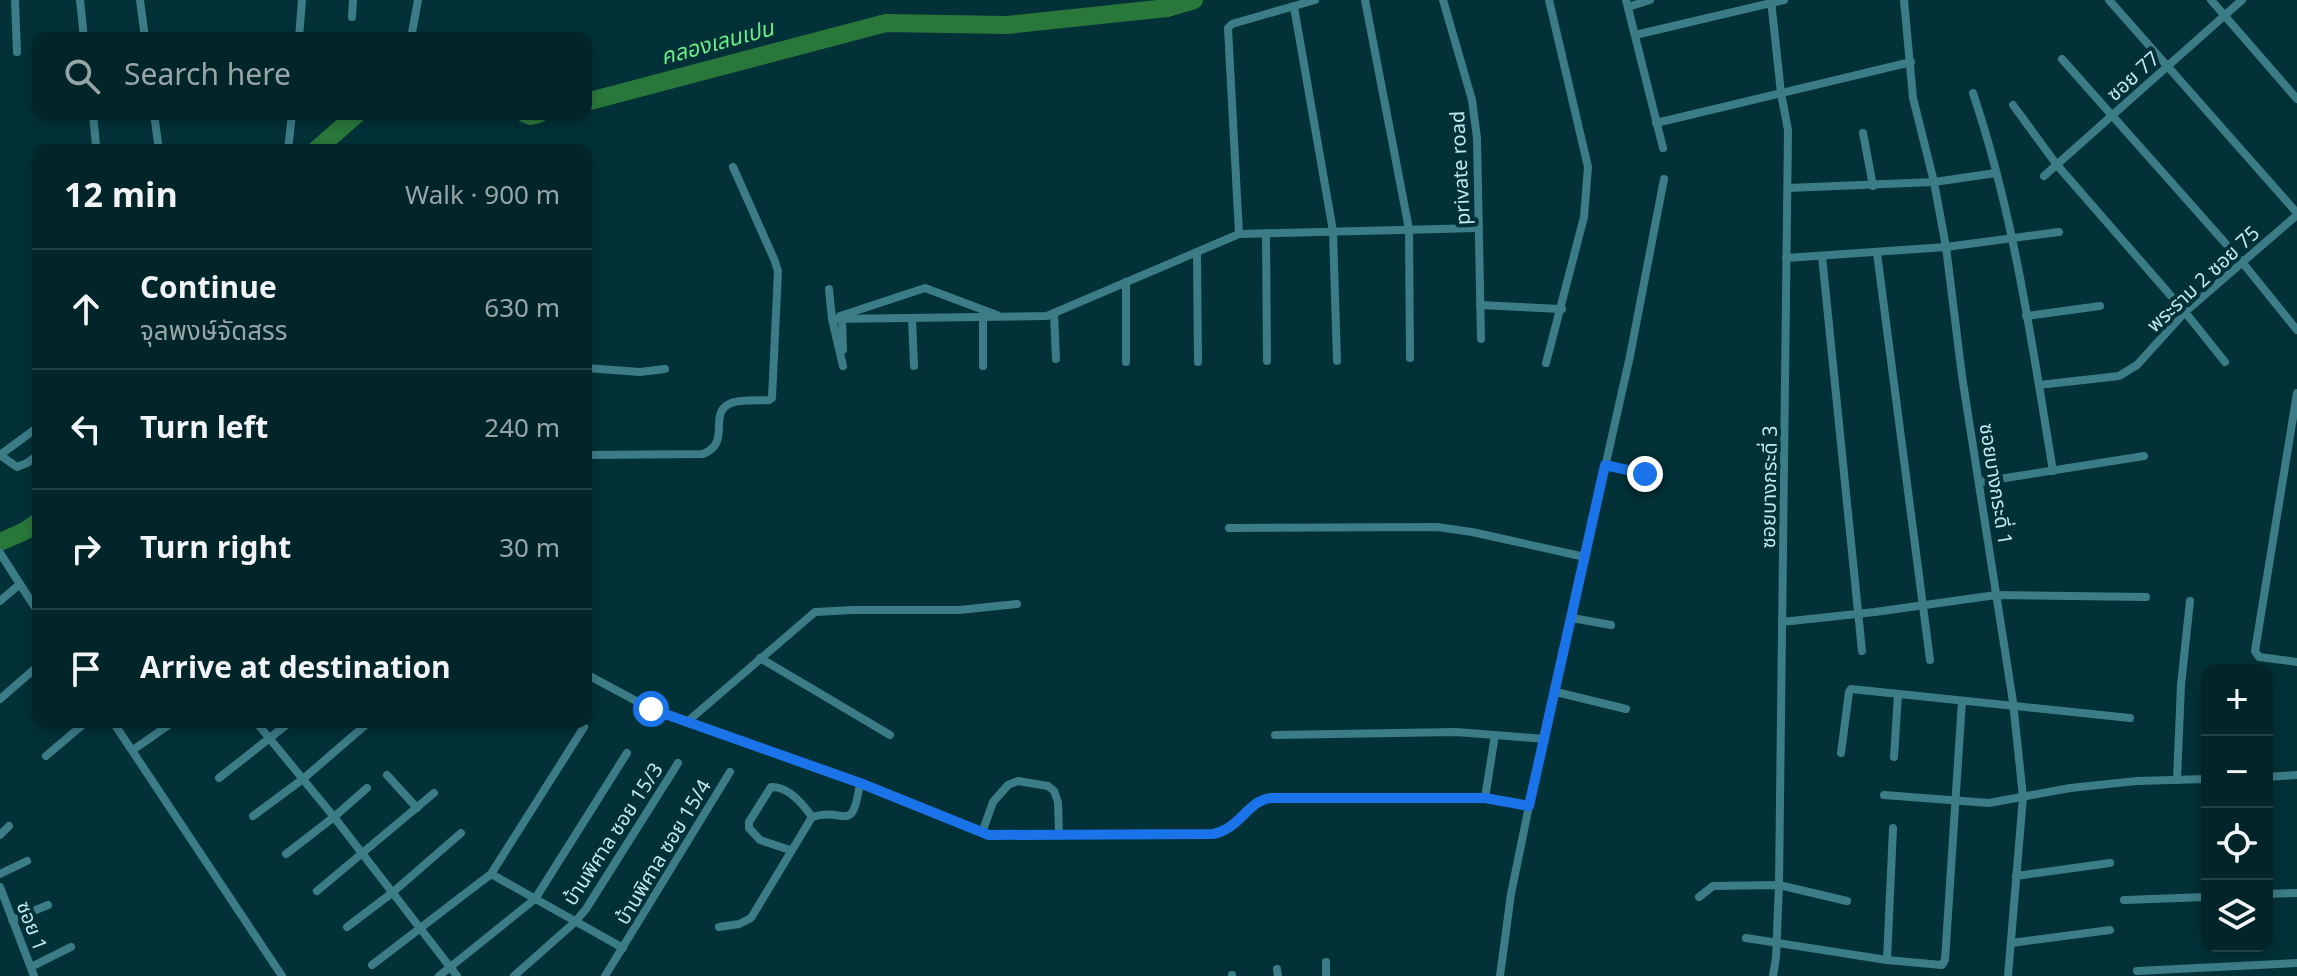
<!DOCTYPE html>
<meta charset="utf-8">
<style>
body{margin:0;font-family:Georgia,"Noto Sans Thai",serif;background:#103135;color:#f1f3f6}
.controls{position:absolute;right:24px;bottom:24px;display:grid;overflow:hidden;border-radius:16px;box-shadow:0 4px 12px #0003}
.controls button{width:72px;height:72px;display:grid;place-items:center;padding:0;border:0;border-bottom:2px solid #234246;background:#022529;color:#f1f3f6;font:40px sans-serif}
.stop{position:absolute;width:24px;height:24px;margin:-18px;border:6px solid #1a73e8;border-radius:50%;background:#fff}
.stop.end{background:#1a73e8;border-color:#fff;box-shadow:0 2px 8px #0008}
.list{margin:0;padding:0;list-style:none}
h2{display:flex;justify-content:space-between;align-items:center;height:104px;margin:0;padding:0 32px;font-size:34px}
h2 small{font-size:26px;font-weight:400;color:#96a5a8}
.list li{display:grid;grid-template-columns:52px 1fr auto;gap:24px;align-items:center;box-sizing:border-box;height:120px;padding:0 32px;border-top:2px solid #234246}
.list b{display:block;font-size:30px;white-space:nowrap}
.list p{margin:0;font-size:26px;white-space:nowrap;color:#96a5a8}
.list em{font-size:26px;font-style:normal;color:#96a5a8}
.icon{flex:none;width:44px;height:44px;fill:none;stroke:currentColor;stroke-width:2;stroke-linecap:round;stroke-linejoin:round}
.map{position:relative;flex:none;width:2297px;height:976px;overflow:hidden}
.search{position:absolute;background:#022529;box-shadow:0 4px 12px #0003;left:32px;top:32px;width:560px;height:88px;display:flex;align-items:center;gap:20px;box-sizing:border-box;padding:0 28px;border-radius:16px;color:#96a5a8;font-size:30px}
.panel{position:absolute;background:#022529;box-shadow:0 4px 12px #0003;left:32px;top:144px;width:560px;height:584px;border-radius:16px}
.map>svg:first-child{display:block}
</style>
<div class="map">
<svg width="2297" height="976" viewBox="0 0 2297 976">
<rect width="100%" height="100%" fill="#023137"/>
<g fill="none" stroke-linecap="round" stroke-linejoin="round">
<!-- river -->
<g stroke="#29773b" stroke-width="18">
<polyline points="586,102 886,23 1007,25 1167,8 1194,0"/>
<polyline points="525,114 530,116 539,114"/>
<polyline points="316,150 357,114"/>
<polyline points="0,542 25,531 38,522"/>
</g>
<!-- minor -->
<g stroke="#3c7c86" stroke-width="8">
<polyline points="15,0 17,52"/>
<polyline points="80,0 84,38"/>
<polyline points="140,0 145,38"/>
<polyline points="1365,0 1409,229 1410,358"/>
<polyline points="1443,0 1472,100 1477,138 1481,339"/>
<polyline points="1626,0 1663,148"/>
<polyline points="1771,0 1781,93 1788,130 1779,885 1776,958 1773,976"/>
<polyline points="1904,0 1913,98 1934,182 1946,247 1962,376 2013,702 2023,797 2008,976"/>
<polyline points="2109,0 2297,213"/>
<polyline points="2211,0 2297,99"/>
<polyline points="1294,7 1333,231 1337,361"/>
<polyline points="1628,7 1650,0"/>
<polyline points="352,17 353,0"/>
<polyline points="1635,35 1784,0"/>
<polyline points="299,38 302,0"/>
<polyline points="411,38 418,0"/>
<polyline points="2062,59 2242,262 2297,330"/>
<path d="M1973,93C2014,215 2032,344 2053,471"/>
<polyline points="2013,105 2057,165 2185,312 2225,362"/>
<polyline points="93,114 96,145"/>
<polyline points="154,114 159,150"/>
<polyline points="1656,123 1911,62"/>
<polyline points="1863,133 1873,186"/>
<polyline points="288,150 292,114"/>
<polyline points="2044,176 2242,0"/>
<polyline points="1788,188 1934,182 1996,173"/>
<polyline points="1266,233 1267,361"/>
<polyline points="1239,234 1228,28 1232,24 1315,0"/>
<polyline points="1197,252 1198,362"/>
<polyline points="1877,253 1930,660"/>
<polyline points="1822,256 1862,651"/>
<polyline points="1786,258 1946,247 2059,232"/>
<polyline points="1126,282 1126,362"/>
<polyline points="829,289 832,319 843,366"/>
<polyline points="1480,305 1562,309"/>
<polyline points="1054,313 1056,359"/>
<polyline points="840,316 925,288 997,315"/>
<polyline points="2026,316 2100,306"/>
<polyline points="912,318 914,366"/>
<polyline points="832,319 1047,316 1239,234 1479,228"/>
<polyline points="842,319 843,350"/>
<polyline points="1546,363 1584,217 1588,167 1549,0"/>
<polyline points="983,366 983,317"/>
<polyline points="586,368 640,372 665,369"/>
<polyline points="2039,385 2119,376 2137,365 2185,312 2297,215"/>
<polyline points="2297,393 2255,651 2259,657 2297,662"/>
<polyline points="38,427 0,455 17,467 27,463 38,455"/>
<path d="M586,455L703,454C732,442 708,415 729,404C739,399 758,401 769,400L772,398L778,271L774,259L733,167"/>
<polyline points="1605,465 1645,474"/>
<polyline points="1980,482 2144,456"/>
<polyline points="1229,528 1437,527 1472,532 1585,557"/>
<polyline points="0,553 38,612"/>
<polyline points="0,601 20,584"/>
<polyline points="1572,618 1611,625"/>
<polyline points="1782,622 1875,612 1996,595 2146,597"/>
<polyline points="760,658 890,735"/>
<path d="M586,674L651,709L860,783L989,835L1213,834C1239,829 1247,801 1271,798H1485L1529,806"/>
<polyline points="1556,692 1626,709"/>
<polyline points="0,699 38,666"/>
<polyline points="113,722 282,976"/>
<polyline points="256,722 334,817 457,976"/>
<polyline points="687,722 815,612 853,610 959,610 1017,604"/>
<polyline points="1275,735 1456,732 1545,739"/>
<polyline points="133,750 173,722"/>
<polyline points="1841,753 1849,692 1851,689 2130,718"/>
<polyline points="46,756 86,722"/>
<polyline points="1894,757 1898,694"/>
<polyline points="387,775 417,808"/>
<polyline points="2267,777 2297,775"/>
<polyline points="219,778 290,722"/>
<polyline points="2177,780 2181,685 2190,601"/>
<polyline points="1884,795 1989,803 2070,788 2137,781 2207,779"/>
<polyline points="1485,798 1495,735"/>
<polyline points="253,816 303,779 369,722"/>
<polyline points="982,833 993,802 1008,785 1018,781 1048,786 1054,791 1058,802 1059,835"/>
<polyline points="0,835 9,826"/>
<path d="M790,850L760,840L749,828V822L771,787C788,786 803,804 812,817"/>
<polyline points="286,854 334,817 367,788"/>
<polyline points="0,874 27,861"/>
<polyline points="491,874 623,948"/>
<polyline points="2016,876 2110,863"/>
<polyline points="0,887 34,976"/>
<polyline points="317,891 434,793"/>
<polyline points="2267,894 2297,893"/>
<polyline points="1699,897 1713,886 1779,885 1847,901"/>
<polyline points="2124,900 2207,897"/>
<polyline points="12,920 48,905"/>
<polyline points="347,927 392,893 461,833"/>
<path d="M719,927L739,924L751,918L812,817C845,806 852,837 860,783"/>
<polyline points="1746,938 1887,960 1942,965 1945,960 1962,701"/>
<polyline points="2011,943 2110,930"/>
<polyline points="1887,960 1893,828"/>
<polyline points="1326,962 1326,976"/>
<polyline points="372,965 491,874 584,727"/>
<polyline points="31,967 71,947"/>
<polyline points="1277,969 1278,976"/>
<polyline points="2137,971 2297,963"/>
<polyline points="439,976 535,899 627,753"/>
<polyline points="514,976 575,922 586,909 678,763"/>
<polyline points="605,976 730,772"/>
<polyline points="1232,976 1232,975"/>
<polyline points="1500,976 1511,894 1529,806 1630,356 1664,179"/>
</g>
</g>
<g fill="none" stroke-linecap="round" stroke-linejoin="round">
<!-- route -->
<path stroke="#1a73e8" stroke-width="10" d="M651,709L860,783L989,835L1213,834C1240,829 1248,800 1271,798H1485L1529,806L1605,465L1645,474"/>
</g>
<g text-anchor="middle" stroke-width="8" stroke-linejoin="round" paint-order="stroke">
<!-- street labels -->
<g font-size="20" fill="#c2e8ee" stroke="#023137">
<text transform="translate(2133 76) rotate(-42)" y="7">ซอย 77</text>
<text transform="translate(1460 168) rotate(-93)" y="7">private road</text>
<text transform="translate(2203 279) rotate(-43)" y="7">พระราม 2 ซอย 75</text>
<text transform="translate(1996 484) rotate(81)" y="7">ซอยบางกระดี่ 1</text>
<text transform="translate(1769 487) rotate(-89)" y="7">ซอยบางกระดี่ 3</text>
<text transform="translate(613 834) rotate(-57)" y="7">บ้านพิศาล ซอย 15/3</text>
<text transform="translate(663 852) rotate(-59)" y="7">บ้านพิศาล ซอย 15/4</text>
<text transform="translate(32 926) rotate(69)" y="7">ซอย 1</text>
</g>
<!-- water labels -->
<g font-size="22" font-style="italic" fill="#6ceb86" stroke="#023137">
<text transform="translate(717 42) rotate(-15)" y="8">คลองเลนเปน</text>
</g>
</g>
</svg>
<div class="controls">
<button>+</button>
<button>−</button>
<button><svg class="icon" aria-label="locate" viewBox="0 0 24 24"><circle cx="12" cy="12" r="6"/><path d="M12 2v4M12 18v4M2 12h4M18 12h4"/></svg></button>
<button><svg class="icon" aria-label="layers" viewBox="0 0 24 24"><path d="M12 4l9 5-9 5-9-5zM3 14l9 5 9-5"/></svg></button>
</div>
<div class="stop" style="left:651px;top:709px"></div>
<div class="stop end" style="left:1645px;top:474px"></div>
<div class="search"><svg class="icon" aria-label="search" viewBox="0 0 24 24"><circle cx="10" cy="10" r="6"/><path d="M15 15l6 6"/></svg>Search here</div>
<section class="panel">
<h2>12 min<small>Walk · 900 m</small></h2>
<ul class="list">
<li><svg class="icon" aria-label="ahead" viewBox="0 0 24 24"><path d="M12 20V5M6 11l6-6 6 6"/></svg><div><b>Continue</b><p>จุลพงษ์จัดสรร</p></div><em>630 m</em></li>
<li><svg class="icon" aria-label="left" viewBox="0 0 24 24"><path d="M17 20v-9H6M10 6l-5 5 5 5"/></svg><div><b>Turn left</b></div><em>240 m</em></li>
<li><svg class="icon" aria-label="right" viewBox="0 0 24 24"><path d="M7 20v-9h11M14 6l5 5-5 5"/></svg><div><b>Turn right</b></div><em>30 m</em></li>
<li><svg class="icon" aria-label="arrive" viewBox="0 0 24 24"><path d="M6 21V4h12l-3 4 3 4H6"/></svg><div><b>Arrive at destination</b></div></li>
</ul>
</section>
</div>
